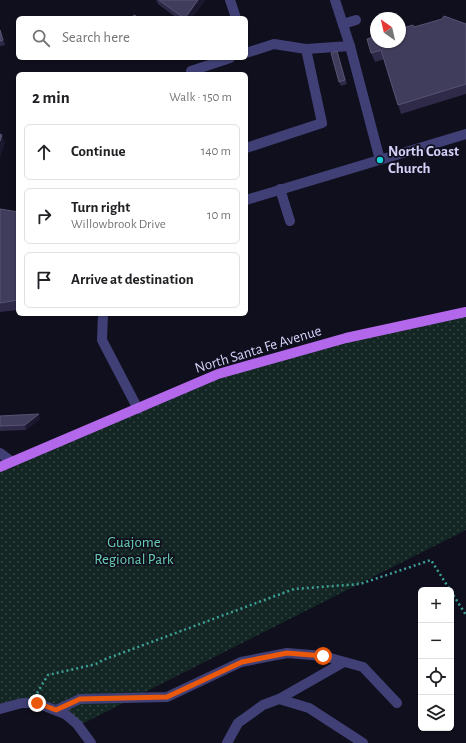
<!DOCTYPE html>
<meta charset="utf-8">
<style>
body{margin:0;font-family:"Alegreya Sans",sans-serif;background:#f2f2f2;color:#202124}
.controls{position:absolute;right:12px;bottom:12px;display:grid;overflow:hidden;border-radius:6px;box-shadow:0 1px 3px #0004}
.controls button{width:36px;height:36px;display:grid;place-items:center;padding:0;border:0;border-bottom:1px solid #e0e0e0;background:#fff;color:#202124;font:20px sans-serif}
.compass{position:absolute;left:370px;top:12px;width:36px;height:36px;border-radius:50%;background:#fff;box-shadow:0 1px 3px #0004;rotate:326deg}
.stop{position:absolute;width:12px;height:12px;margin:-9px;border:3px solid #ea580c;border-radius:50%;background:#fff}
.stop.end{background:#ea580c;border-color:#fff;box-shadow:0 1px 4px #0008}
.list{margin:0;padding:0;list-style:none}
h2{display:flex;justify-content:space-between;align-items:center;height:52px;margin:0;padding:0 16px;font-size:17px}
h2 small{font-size:13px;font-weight:400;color:#757577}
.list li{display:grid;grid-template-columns:26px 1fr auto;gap:12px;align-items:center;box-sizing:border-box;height:56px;margin:0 8px 8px;padding:0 8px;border:1px solid #e0e0e0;border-radius:6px}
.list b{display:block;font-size:15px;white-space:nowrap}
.list p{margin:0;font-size:13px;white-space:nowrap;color:#757577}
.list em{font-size:13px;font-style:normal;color:#757577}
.icon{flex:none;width:22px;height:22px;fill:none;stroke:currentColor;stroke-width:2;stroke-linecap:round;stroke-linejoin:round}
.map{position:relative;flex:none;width:466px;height:743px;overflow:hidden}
.search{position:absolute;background:#fff;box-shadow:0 1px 3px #0004;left:16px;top:16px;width:232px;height:44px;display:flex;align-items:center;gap:10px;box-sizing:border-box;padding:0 14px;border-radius:6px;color:#757577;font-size:15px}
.panel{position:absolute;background:#fff;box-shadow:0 1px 3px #0004;left:16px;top:72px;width:232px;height:244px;border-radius:6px}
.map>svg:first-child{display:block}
</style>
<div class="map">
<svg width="466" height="743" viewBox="0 0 466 743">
<defs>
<pattern id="grass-dots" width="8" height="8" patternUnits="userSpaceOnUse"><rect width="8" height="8" fill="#132624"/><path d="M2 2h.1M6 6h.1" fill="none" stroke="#344445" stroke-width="1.8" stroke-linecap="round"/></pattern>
</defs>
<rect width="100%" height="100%" fill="#100f1d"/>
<!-- grass -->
<polygon fill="url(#grass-dots)" points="466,316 466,530 78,726 45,705 0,708 0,468 56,439 290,352"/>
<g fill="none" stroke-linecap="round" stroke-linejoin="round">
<!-- path -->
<polyline stroke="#3da096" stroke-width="2.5" stroke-dasharray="2 3" stroke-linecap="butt" points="37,693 48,675 96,664 103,660 294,589 360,584 431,560 466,615"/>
<!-- minor -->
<g stroke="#404076" stroke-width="10">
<polyline points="230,0 236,18"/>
<polyline points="335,0 350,46 380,160"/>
<polyline points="343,24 356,20"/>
<polyline points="246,53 274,44 306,49 350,46"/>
<polyline points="192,74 191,71 230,58"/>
<polyline points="246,148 322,123 306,49"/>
<polyline points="280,189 290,221"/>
<polyline points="246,200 466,134"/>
<polyline points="103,314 102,340 138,409"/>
<polyline points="0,453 11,461"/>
<polyline points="279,699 344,662"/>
<polyline points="0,709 22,703 37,703 65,714 77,724 91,743"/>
<polyline points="56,710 80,699 167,697 241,662 287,653 323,656 363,667 397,703"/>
<polyline points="227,743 238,723 263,705 279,699 309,708 363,743"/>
</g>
<!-- major -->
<polyline stroke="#b367ea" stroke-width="10" points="0,467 218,374 346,338 466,312"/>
</g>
<!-- wall -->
<g fill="#2e2a48">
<polygon points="156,0 205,0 192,18 177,18 158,4"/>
<polygon points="466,24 466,94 401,114 384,59 375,62 371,53 414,27"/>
<polygon points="0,30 5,45 0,46"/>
<polygon points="337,51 347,84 341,86 339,82"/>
<polygon points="0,209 18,212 18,310 0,312"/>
<polygon points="0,416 40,419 26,430 0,431"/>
</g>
<!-- shaded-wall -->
<g fill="#1b172f">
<polygon points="198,0 205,0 192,18 185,18"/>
<polygon points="2,135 5,143 0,158 0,141"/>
<polygon points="39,414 40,419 26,430 25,425"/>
</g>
<!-- building -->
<g fill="#403c5b" stroke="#575374">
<polygon points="159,0 198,0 185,18 184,18"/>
<polygon points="135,15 137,18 129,18"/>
<polygon points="444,16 466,24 466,84 398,105 381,50 371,53 367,39 376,36 376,42 400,42 400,29 413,25 414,27 442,19"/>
<polygon points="0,30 3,40 0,41"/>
<polygon points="337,51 345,80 339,82 331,53"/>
<polygon points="0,134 2,135 0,141"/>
<polygon points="0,209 18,212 18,300 0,303"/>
<polygon points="39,414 25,425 0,426 0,416"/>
</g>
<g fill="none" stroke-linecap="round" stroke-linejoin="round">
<!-- route -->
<polyline stroke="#ea580c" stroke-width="5" points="37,703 56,710 80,699 167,697 242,662 287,653 323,656"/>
</g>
<!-- markers -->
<circle fill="#1ecdd7" stroke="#100f1d" stroke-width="1.5" cx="380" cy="160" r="4"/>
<g text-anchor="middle" stroke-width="3.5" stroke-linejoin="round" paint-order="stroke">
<!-- poi labels -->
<g font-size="15" font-weight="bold" fill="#d4d1f9" stroke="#100f1d" text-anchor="start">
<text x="388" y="156">North Coast<tspan x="388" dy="17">Church</tspan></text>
</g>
<!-- street labels -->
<g font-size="15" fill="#d4d1f9" stroke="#100f1d">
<text transform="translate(258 349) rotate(-17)" y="5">North Santa Fe Avenue</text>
</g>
<!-- park labels -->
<g font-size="15" fill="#68ceb0" stroke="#100f1d">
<text x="134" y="547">Guajome<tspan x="134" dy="17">Regional Park</tspan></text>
</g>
</g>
</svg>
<div class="controls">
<button>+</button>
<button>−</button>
<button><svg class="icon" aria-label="locate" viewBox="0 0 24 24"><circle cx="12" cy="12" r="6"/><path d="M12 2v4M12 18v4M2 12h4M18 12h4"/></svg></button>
<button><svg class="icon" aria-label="layers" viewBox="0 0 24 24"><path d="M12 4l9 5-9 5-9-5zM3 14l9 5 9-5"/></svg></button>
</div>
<svg class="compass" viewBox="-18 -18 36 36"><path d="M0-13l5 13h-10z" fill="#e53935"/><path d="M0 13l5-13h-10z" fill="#757577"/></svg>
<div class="stop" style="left:323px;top:656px"></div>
<div class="stop end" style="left:37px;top:703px"></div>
<div class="search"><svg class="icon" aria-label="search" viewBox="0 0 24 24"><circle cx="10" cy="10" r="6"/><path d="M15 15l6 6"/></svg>Search here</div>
<section class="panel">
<h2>2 min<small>Walk · 150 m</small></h2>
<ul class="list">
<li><svg class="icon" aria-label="ahead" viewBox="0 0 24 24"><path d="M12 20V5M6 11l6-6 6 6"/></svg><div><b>Continue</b></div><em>140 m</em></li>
<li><svg class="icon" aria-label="right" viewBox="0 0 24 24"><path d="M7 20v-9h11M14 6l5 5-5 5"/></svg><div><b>Turn right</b><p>Willowbrook Drive</p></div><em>10 m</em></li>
<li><svg class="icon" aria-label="arrive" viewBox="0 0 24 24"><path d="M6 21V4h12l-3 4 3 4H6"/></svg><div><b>Arrive at destination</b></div></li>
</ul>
</section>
</div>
